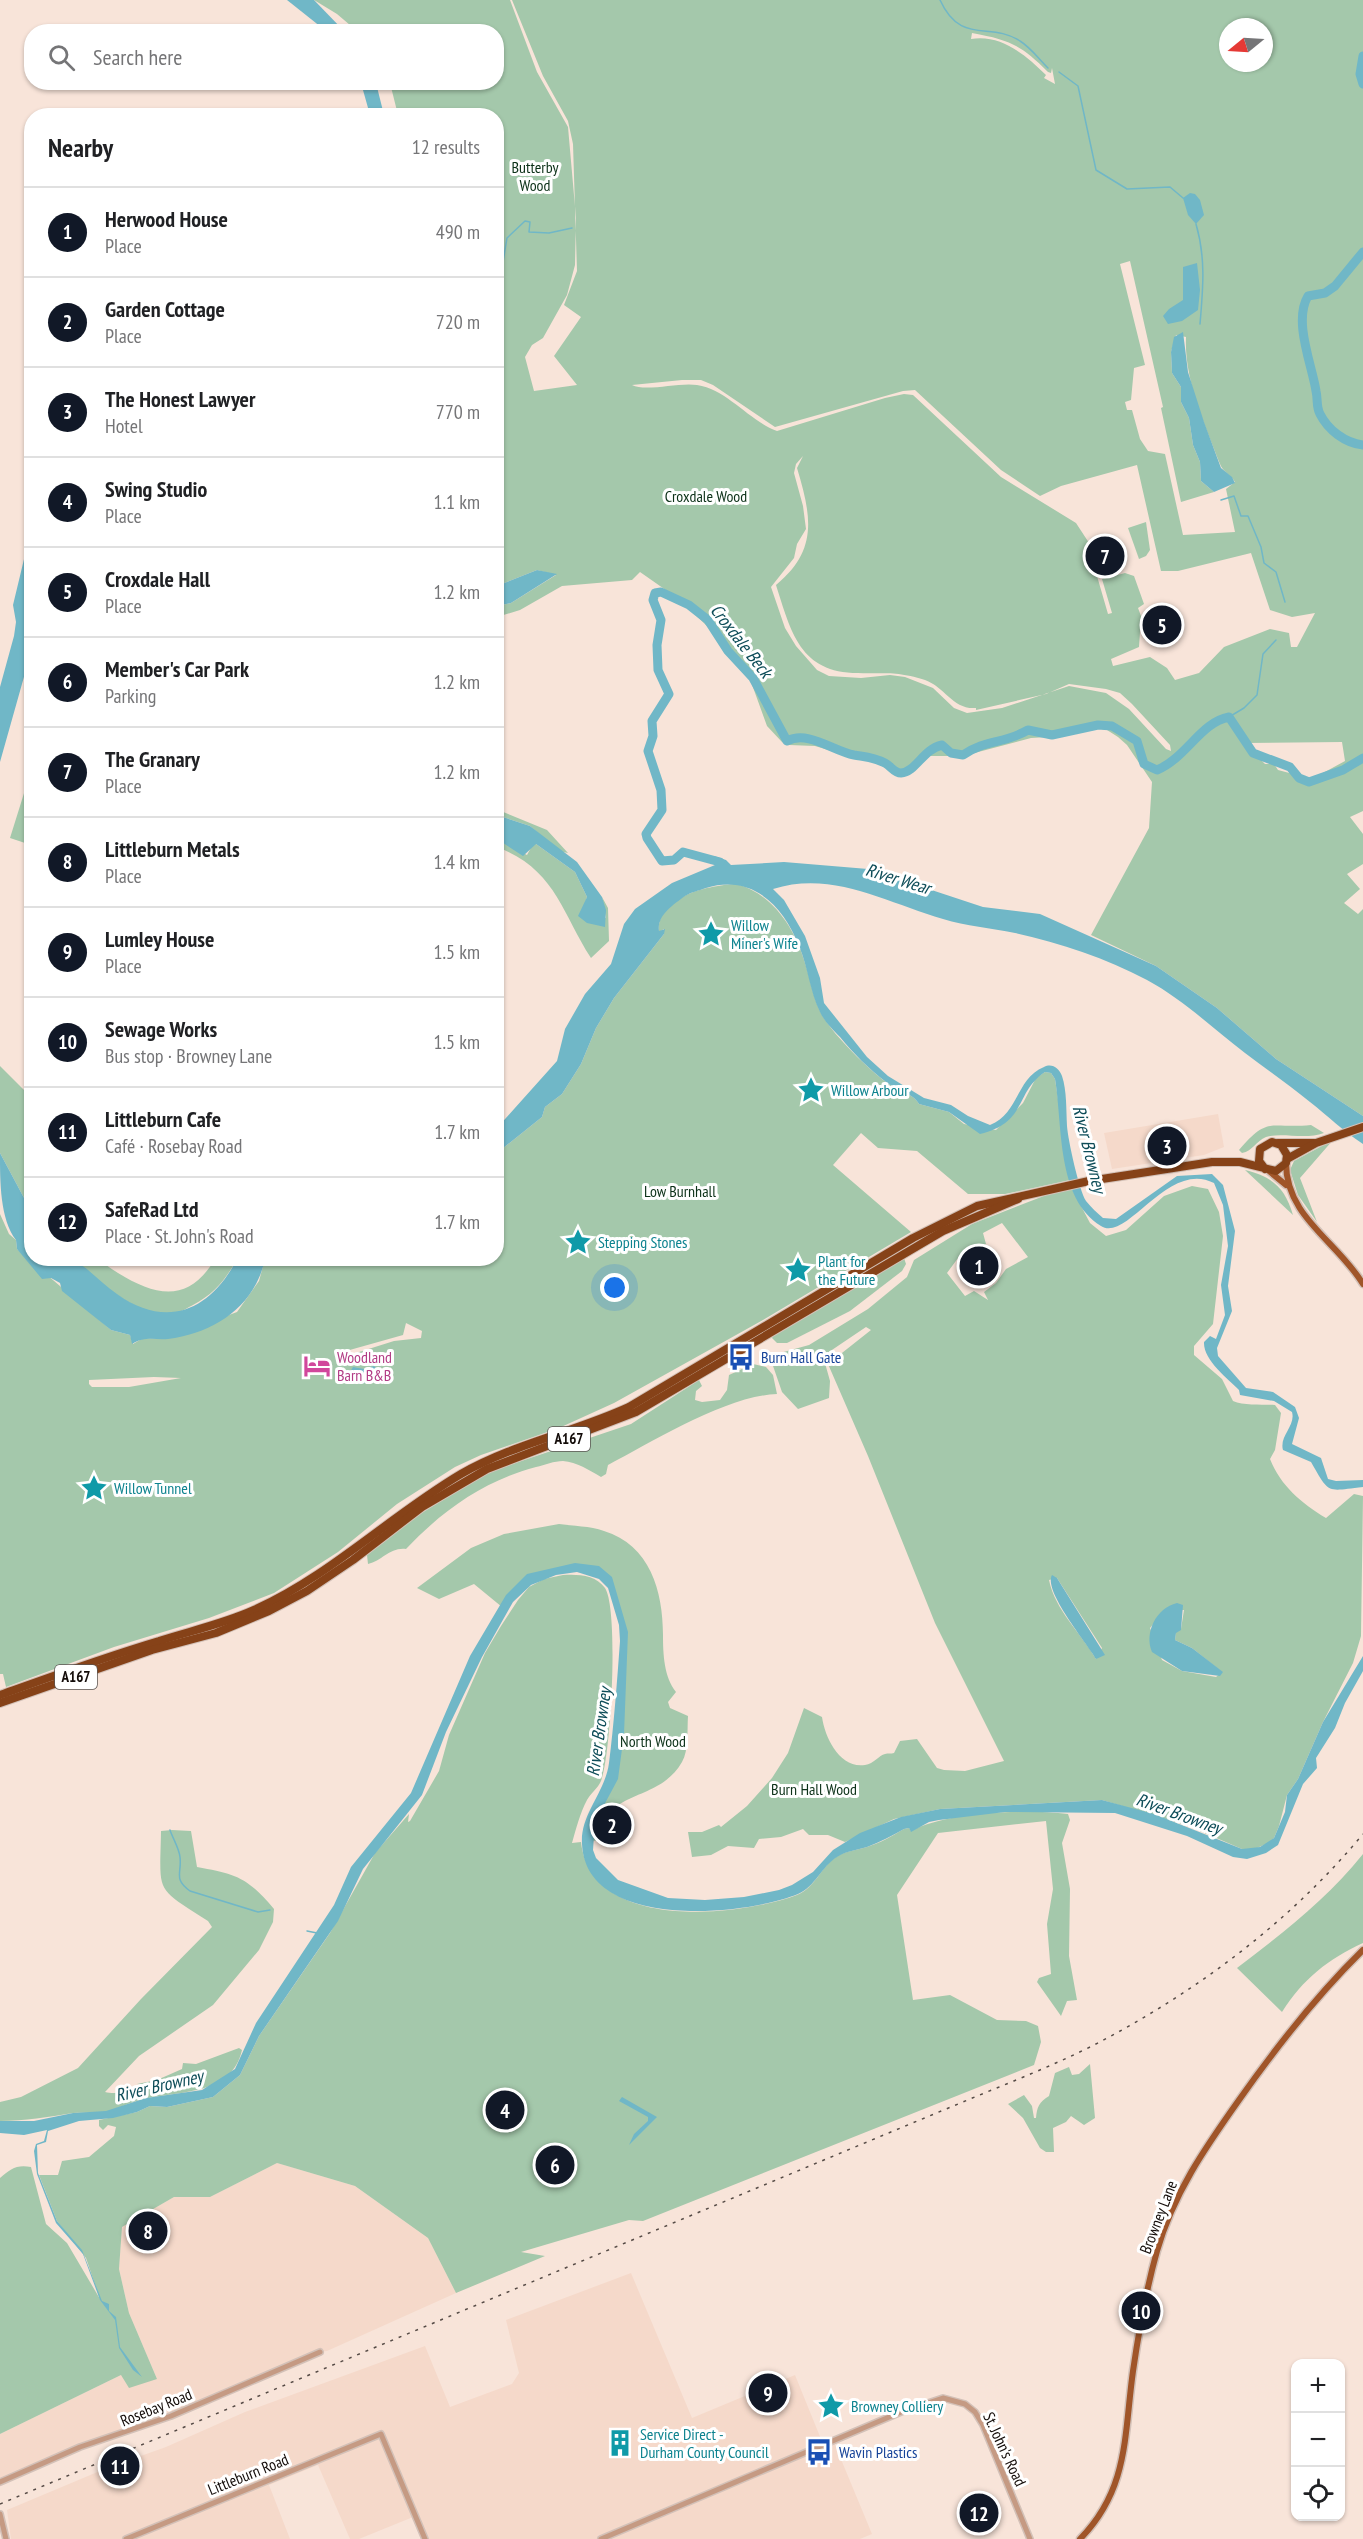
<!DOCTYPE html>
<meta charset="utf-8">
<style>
body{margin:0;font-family:"PT Sans Narrow",sans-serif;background:#f6f6f6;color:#202124}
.controls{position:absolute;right:18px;bottom:18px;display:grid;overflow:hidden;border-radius:12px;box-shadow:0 2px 4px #0004}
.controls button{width:54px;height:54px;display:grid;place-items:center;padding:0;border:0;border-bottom:2px solid #e0e0e0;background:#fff;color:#202124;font:30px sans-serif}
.compass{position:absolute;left:1219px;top:18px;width:54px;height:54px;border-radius:50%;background:#fff;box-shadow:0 2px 4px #0004;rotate:252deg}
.you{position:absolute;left:615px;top:1288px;width:21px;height:21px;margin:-15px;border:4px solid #fff;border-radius:50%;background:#1a73e8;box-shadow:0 0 0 9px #1a73e833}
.badge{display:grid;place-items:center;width:39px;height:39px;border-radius:50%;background:#111827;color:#fff;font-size:20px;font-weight:700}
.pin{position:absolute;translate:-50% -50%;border:3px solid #fff;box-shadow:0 2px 6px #0006}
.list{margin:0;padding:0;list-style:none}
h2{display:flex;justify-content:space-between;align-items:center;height:78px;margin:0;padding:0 24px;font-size:26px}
h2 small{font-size:20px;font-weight:400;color:#757577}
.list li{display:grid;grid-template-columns:39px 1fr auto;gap:18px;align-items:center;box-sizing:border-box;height:90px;padding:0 24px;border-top:2px solid #e0e0e0}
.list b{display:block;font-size:22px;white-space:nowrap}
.list p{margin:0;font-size:20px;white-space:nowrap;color:#757577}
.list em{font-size:20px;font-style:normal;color:#757577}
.icon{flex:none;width:33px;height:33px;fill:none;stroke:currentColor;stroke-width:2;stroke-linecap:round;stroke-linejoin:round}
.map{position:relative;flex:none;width:1363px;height:2539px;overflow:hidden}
.search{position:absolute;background:#fff;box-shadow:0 2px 4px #0004;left:24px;top:24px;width:480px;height:66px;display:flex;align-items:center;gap:15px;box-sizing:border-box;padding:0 21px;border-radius:24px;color:#757577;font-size:22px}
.panel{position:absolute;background:#fff;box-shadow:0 2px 4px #0004;left:24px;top:108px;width:480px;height:1158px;border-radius:24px}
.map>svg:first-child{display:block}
</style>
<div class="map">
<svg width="1363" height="2539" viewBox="0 0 1363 2539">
<rect width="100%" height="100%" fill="#f8e4d9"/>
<!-- built -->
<g fill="#f5d9ca">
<polygon points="1218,1114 1224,1147 1204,1155 1112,1169 1104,1133"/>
<polygon points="277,2163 355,2186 428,2238 456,2293 327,2351 320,2352 201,2403 80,2447 0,2482 0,2434 121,2375 157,2379 129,2313 119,2269 122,2227 174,2197 210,2197"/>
<polygon points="631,2273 692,2418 795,2375 823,2444 833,2440 872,2534 860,2539 429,2539 418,2515 359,2539 350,2539 318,2465 269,2485 290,2539 11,2539 7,2510 107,2468 166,2447 245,2412 425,2346 450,2407 512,2384 519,2373 506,2320"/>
</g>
<!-- green -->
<g fill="#a4c8ab" fill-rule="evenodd">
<path d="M314,0H510L537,72L568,127L576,218L575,265L567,295L543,338L532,345L525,357L534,391L577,385L554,356L581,317L564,305L577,271L573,144L568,121L543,76L512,0H1363V811L1350,817L1363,834V864L1347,874L1360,889L1344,903L1358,914L1363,909V1116L1276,1059L1217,1008L1156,966L1091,935L1149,828L1152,782L1127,745L1118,737L1107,730L1095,728L1065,736L1031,738L963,756H928L920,760L914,770L898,777L886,768L866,758H855L815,746L789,745L782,742L767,726L750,679L724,652L709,628L680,600L640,572L632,580L562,586L520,610L497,617V606L511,603L556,575L537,570L497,586L496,116L398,115L390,83L496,82V32L357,31L337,14ZM1228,27H1264V63H1228ZM972,33C1010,40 1021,45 1048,72L1051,73L1052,68L1055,84L1044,78L1046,75C1026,55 1001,34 971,39ZM1130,261L1163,407L1161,408L1181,502L1214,492L1201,481L1200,462L1193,445L1189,418L1181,402V387L1172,373L1171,352L1176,335L1186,337C1184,380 1205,425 1220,464C1223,472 1231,475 1235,482L1226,489L1235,532L1183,535L1165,454L1148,451L1140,439L1132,410H1127L1125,402L1131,400L1134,368L1145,365L1120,264ZM682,380H701L713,385L775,427L903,391L915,390L1001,470L1040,496L1061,486L1137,465L1161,571H1178L1251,553L1270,610L1292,617L1315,613L1297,647H1291L1289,633L1270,629L1224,647L1199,673L1175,680L1167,668L1150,657L1113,666L1111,659L1139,647L1141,616L1138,608L1144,604L1134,576L1125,573L1102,579L1112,613L1108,614L1097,576L1114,570L1093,549L1076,523L1001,477L913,395L904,394L885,398L777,431C748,420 728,390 697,385C679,382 646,392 632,385ZM803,456L797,468C811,515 819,550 776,585C791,632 800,673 858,673C887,674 896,671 925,680C945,687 953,710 976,708V710L1046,694L1069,684L1106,689L1120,693L1132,704L1170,745L1171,751L1166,749L1129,709L1106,693L1069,686L1002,708L967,713L954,708L933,688L905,677L890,675L861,678L829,676L817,670L796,646L785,628L771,587L794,558L797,544L806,529L803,506L794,473L796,464ZM1342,742L1345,761L1312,779L1278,770L1274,764H1265L1244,743Z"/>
<polygon points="1146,522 1150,550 1146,556 1139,559 1128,528"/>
<polygon points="25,790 31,792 31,845 10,838"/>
<polygon points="496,809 547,830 568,853 559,851 530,826 497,815"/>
<path d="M496,839L527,855L533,844H536L575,872L587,897L584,907L606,918L602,897L608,908L609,941L591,958C561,911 555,869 497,847Z"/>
<path d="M736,884C772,893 795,928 805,963C810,978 813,997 820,1011C829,1031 868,1069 886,1082C896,1090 913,1093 919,1104L949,1112L964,1124L996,1130L1023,1103L1036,1078L1045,1072L1051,1073L1055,1079L1070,1180L1005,1194H968L917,1151L878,1148L861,1133L833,1165L911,1232L763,1320L614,1403L559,1428L481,1455L455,1467L397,1504L338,1552L274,1593L209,1618L114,1647L6,1687L3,1674H0V1214L9,1234L16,1240L17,1249L111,1330L130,1335L133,1344L143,1338L165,1339L237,1312L259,1281L265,1259L496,1258L497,1153L542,1117L545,1107L562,1094L581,1064L596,1028L614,998L664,934V929L659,932C656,896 710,885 736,884ZM406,1323L422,1331L421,1338L394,1341L340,1358L339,1353L403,1335ZM154,1377L181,1378L129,1387H92L89,1384V1380Z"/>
<polygon points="0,1066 31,1097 31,1211 0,1153"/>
<path d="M1311,1125L1324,1133C1305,1140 1282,1132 1266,1137C1256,1141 1253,1151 1242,1153L1239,1150C1269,1115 1269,1129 1311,1125Z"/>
<polygon points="1333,1140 1300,1178 1317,1222 1298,1195 1290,1170 1294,1161"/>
<path d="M1245,1170C1273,1177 1285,1188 1293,1215Z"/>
<path d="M1192,1186L1208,1189L1219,1212L1223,1236L1213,1324L1194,1346V1355L1222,1379L1233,1401C1244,1406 1262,1404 1275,1405L1281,1413L1275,1450L1270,1459C1281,1486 1301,1503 1326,1518L1354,1494L1363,1496L1361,1636L1353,1663L1323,1722L1298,1779L1287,1795L1279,1826L1274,1838L1268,1843L1255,1849H1242L1186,1825L1102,1800L940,1809L894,1819L845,1842L828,1835H809L803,1829L781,1837L759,1839L754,1848L728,1846L711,1855L692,1857L688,1832H702L719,1825L721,1827L747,1806L772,1778L788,1753L804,1708L822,1717C825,1738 840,1769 865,1765C874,1764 879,1755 885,1754C888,1753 891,1754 894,1753L900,1741L917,1739L937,1768L944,1770L965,1771L1004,1761L935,1623L868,1456L828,1364L871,1330L866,1327L823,1356L830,1381L829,1398L798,1409L782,1392L772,1363L780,1353L809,1345L868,1309L907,1277L914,1260L972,1224L1049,1194L1072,1189L1090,1223L1106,1236L1126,1230L1164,1196ZM1002,1223L1028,1257L1006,1269L996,1283L984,1292L988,1300L974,1291L965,1296L947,1273L961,1254L986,1244L983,1233ZM1057,1578L1102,1648L1096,1659C1081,1633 1055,1610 1049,1580ZM1184,1610L1181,1629L1176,1632L1175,1640L1192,1648L1222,1672L1216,1677L1182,1671L1162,1660L1150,1628L1164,1611Z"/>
<polygon points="904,1258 906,1264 902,1271 850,1311 787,1343 777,1343 772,1338 774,1334"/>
<path d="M71,1259C78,1259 88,1257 94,1259C102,1261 111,1269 118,1273C157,1297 189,1303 215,1259H237C226,1279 214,1294 193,1305C188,1307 182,1312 176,1313C137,1320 99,1280 71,1259Z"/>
<path d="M753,1364L766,1367L773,1375L777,1394C726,1396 654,1441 608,1465L606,1474L601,1477C589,1470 577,1462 563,1461C554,1461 545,1465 536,1467C484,1481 443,1510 406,1549C390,1547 382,1561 368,1564L367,1555L420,1514L489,1472L631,1424L699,1380L702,1386L696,1391L695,1400L702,1402L720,1400L727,1390L729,1375Z"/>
<path d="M559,1524C573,1526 590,1526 604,1531C650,1545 663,1591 663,1635C663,1654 664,1677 676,1692L668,1702L670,1708L688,1716C687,1730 689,1750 682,1762C658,1804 605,1787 597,1841L587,1840L588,1826L608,1791L625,1640L612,1588L589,1570L536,1576L502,1607L474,1584L439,1599L417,1588L471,1548L504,1534Z"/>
<path d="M563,1575C578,1574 596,1575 605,1588C619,1609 611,1756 601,1781C598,1788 591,1793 587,1800C580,1813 576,1829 572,1843L581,1842C591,1932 737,1917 797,1895C815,1888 821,1867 836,1857C845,1851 857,1850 867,1847C880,1843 892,1836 904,1829L909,1828L911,1831C949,1811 1025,1809 1068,1814L1070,1820L1062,1843L1070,1889L1069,1956L1077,2000L1067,2001L1061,2016L1037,1982L1039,1978L1051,1974L1047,1924L1053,1889L1046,1821L938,1833L897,1895L913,2000L950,1995L997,2020L1026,2021L1038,2026L1041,2042L1034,2065L643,2221L629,2220L521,2252L545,2256L456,2293L428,2238L355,2186L277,2163L210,2197H174L122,2227L119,2269L129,2313L157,2379L129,2388L121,2375L0,2434V2178C10,2169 17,2164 31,2167L46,2224L67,2243L100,2299L86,2258L57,2221L39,2175H58L62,2161L89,2157L114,2136L116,2127L108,2125L103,2130L99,2126V2120L137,2112L150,2106L167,2107L213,2097L240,2075L259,2036L330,1933L375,1853L409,1814L408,1822L410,1821L439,1771L449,1735L485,1653L501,1626L518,1600L529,1587L544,1579Z"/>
<path d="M172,1830L191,1831L197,1867C236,1874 247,1877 274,1909L273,1922L259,1950L213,2005L139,2056L105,2092C119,2096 140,2088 155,2086L137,2084L157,2080L182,2069L183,2063L196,2064L239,2048L242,2050C232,2094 183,2091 148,2098C135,2100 122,2107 109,2111C97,2114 85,2112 73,2113C48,2117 25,2121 0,2121V2102L21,2097L78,2068L141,1999L212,1927L208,1921C154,1886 160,1895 161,1831Z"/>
<path d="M1363,1854V1943C1328,1959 1303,1979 1282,2012L1237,1968C1283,1933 1327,1899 1363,1854Z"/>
<path d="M1090,2064L1095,2118L1084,2125L1071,2116L1066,2122L1053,2128L1054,2152H1046L1040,2148L1023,2118L1008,2104L1024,2095L1032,2106L1034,2118H1036C1037,2107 1039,2102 1049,2096L1055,2073L1069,2067L1072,2075L1079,2074Z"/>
</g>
<!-- water -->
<g fill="#70b7c7">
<polygon points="287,0 314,0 344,31 326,31"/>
<polygon points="361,83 376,83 384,115 370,115"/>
<polygon points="1190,193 1195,194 1200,200 1204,215 1196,224 1188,215 1183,198"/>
<polygon points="1197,263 1200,290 1198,310 1182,321 1168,324 1163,316 1169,309 1183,300 1183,267"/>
<polygon points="1183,332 1188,372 1204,422 1221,468 1232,477 1235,483 1214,492 1201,481 1200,462 1193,445 1189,418 1181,402 1181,387 1172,373 1171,352 1174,337"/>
<polygon points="31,530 31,652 0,762 0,687 14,636 16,622 13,605"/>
<polygon points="537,570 557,574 511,603 497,606 497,586"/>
<polygon points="497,815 530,826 577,862 602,897 606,910 605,927 587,923 578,916 587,897 575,872 536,844 523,856 497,839"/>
<path d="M714,856L726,860L731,865L784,862L868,869L983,907L1040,914L1156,966L1217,1008L1276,1059L1363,1116V1144C1343,1131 1328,1116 1310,1102C1289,1085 1266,1069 1245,1053C1212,1028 1184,1000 1147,980C1106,958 1060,943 1015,933C991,928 966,926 943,919C887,903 833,870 773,889L784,900L805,936L820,978L824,1003L867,1057L888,1076L924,1098L951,1105L968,1116L990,1125C1019,1114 1016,1078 1044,1067C1052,1063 1059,1068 1062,1076C1067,1091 1066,1110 1067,1126C1068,1140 1079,1190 1086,1201C1091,1207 1097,1213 1103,1218L1116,1219L1177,1176L1212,1174L1223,1185L1235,1231L1228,1286L1232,1311L1217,1348L1218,1356L1246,1388L1273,1392L1295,1407L1299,1418L1292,1444L1321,1458L1328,1479L1336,1481L1363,1480V1487C1326,1491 1330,1495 1311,1462L1283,1450C1279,1436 1296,1426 1292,1412L1274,1401L1240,1395L1239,1390C1228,1379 1203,1360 1204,1342L1210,1336L1216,1339L1225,1315L1221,1285L1228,1246L1223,1205L1214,1183C1168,1159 1127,1243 1101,1226C1056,1198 1063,1127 1055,1079L1051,1073L1045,1072C1014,1093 1028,1122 980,1134L949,1112L919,1104C913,1093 896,1090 886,1082C869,1069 853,1053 840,1037C833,1030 824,1021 820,1012C810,992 808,967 799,946C783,905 752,874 706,888C698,891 691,892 685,896C673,905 657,915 659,931L665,929L664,934L614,998L596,1028L581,1064L562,1094L545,1107L542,1117L497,1153V1128L557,1061L565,1029L585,994L611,964L624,924L635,909L672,883L715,865L710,861Z"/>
<path d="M0,1153L31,1211L32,1258C43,1258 63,1255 73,1260C89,1268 102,1284 117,1294C167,1330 211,1310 237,1259H265C255,1306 215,1333 168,1339C154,1340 145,1336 132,1344L130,1335L111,1330L62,1291L60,1283L51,1278L42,1279L17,1249L16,1240C0,1219 0,1182 0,1153Z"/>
<polygon points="374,1366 378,1370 377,1380 360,1384 350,1372 353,1367 364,1369"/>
<path d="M575,1563L599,1566L612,1577L628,1632L624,1734L618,1779L595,1822L593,1850L596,1858L618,1880L668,1898L705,1900L744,1897L779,1890L792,1885L813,1872L833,1850L860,1833L901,1817L940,1809L1102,1800L1154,1814L1242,1849L1260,1847L1274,1838L1285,1812L1287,1795L1298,1779L1323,1722L1363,1656V1671L1345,1703L1335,1728L1316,1758L1317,1768L1303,1784L1278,1845L1266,1853L1247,1859L1233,1857L1187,1836L1115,1813L1005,1812L939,1820L929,1822L911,1832L909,1828L904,1829C893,1835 880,1842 867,1847C857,1850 846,1851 837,1857C822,1866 815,1887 798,1894C744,1916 586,1931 582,1844C580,1814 605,1793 609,1763C614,1724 617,1682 620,1641L619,1625L608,1588L599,1579L577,1572L556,1575L531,1585L513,1602L482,1657L446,1732L422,1795L363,1869L338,1921L259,2036L240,2075L213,2097L167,2107L150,2106L137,2112L113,2118L79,2121L48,2131L46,2142L37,2145L38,2173L57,2221L82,2250L102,2301L109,2304V2311L116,2317L120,2347L142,2377L133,2370L119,2348L115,2320L100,2300L83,2254L56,2223L37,2174L34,2151L36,2144L44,2141L47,2130L24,2135L0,2133V2121H34L73,2113L106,2111L146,2098L202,2090L235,2069L256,2023L334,1905L351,1867L411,1793L470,1656L506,1595L527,1574Z"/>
<path d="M1052,1575L1057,1578L1105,1655L1096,1659C1087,1643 1043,1591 1052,1575Z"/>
<path d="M1177,1603L1183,1605L1181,1630L1176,1633L1175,1640L1192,1648L1223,1672L1220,1676L1182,1671L1152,1652C1144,1633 1156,1608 1177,1603Z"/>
<polygon points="622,2097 657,2117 629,2145 634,2134 648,2121 648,2117 619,2101"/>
</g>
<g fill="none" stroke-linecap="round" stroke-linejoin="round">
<!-- stream -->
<g stroke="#70b7c7" stroke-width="1.5">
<path d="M940,0C961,46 990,21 1020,41C1030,47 1039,59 1048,68"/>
<polyline points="1059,72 1078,86 1096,170 1127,189 1170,187 1183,198"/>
<path d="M1196,224C1206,258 1203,289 1200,324"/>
<polyline points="496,274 503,262 507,238 525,221 530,222 529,232 549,233 572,228"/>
<polyline points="1221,500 1234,496 1241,516 1248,516 1261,547 1264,563 1276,572 1285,602"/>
<polyline points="1229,717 1244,708 1257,695 1263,654 1276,640"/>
<path d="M170,1830C173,1839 179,1848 180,1857C182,1873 173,1879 190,1891L258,1912L270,1910"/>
<polyline points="307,1931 317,1933"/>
</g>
<!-- river -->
<g stroke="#70b7c7" stroke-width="9">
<polyline points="1363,56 1360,74 1363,84"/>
<path d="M1363,252L1335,286L1325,293L1308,296C1293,321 1312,365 1316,391C1318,399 1316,407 1320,414C1328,430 1345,443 1363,445"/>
<path d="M720,862L683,852L674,860L662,861L647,838L646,834L662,810L661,790L648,751L653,736L652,721L669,694L658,670L657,645L661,620L653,600L655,593L661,592L689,605L708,620L728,651L753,678L787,741C808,730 833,751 854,755C866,757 873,757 885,763C891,766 894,773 901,773C916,772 923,749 942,745L951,753L963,755C986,739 1004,744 1028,730L1052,735L1098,725L1112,726L1137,741L1144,764L1157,770C1186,758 1201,722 1229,717L1253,753L1290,767L1299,778L1309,782L1343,770L1363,758"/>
</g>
<defs>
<g id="minor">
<polyline points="0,2482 80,2447 171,2416 320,2352"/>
<polyline points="0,2514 6,2539"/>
<polyline points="126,2539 381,2434 425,2539"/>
<polyline points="601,2539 901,2412 943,2398 965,2404 975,2412 983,2425 1030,2539"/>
</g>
<g id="major">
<path d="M1286,1163C1286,1217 1337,1241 1363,1284"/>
<polyline points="1269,1171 1286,1185"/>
<path d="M1080,2539C1129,2489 1124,2435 1133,2371C1139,2330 1146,2290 1157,2251C1173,2194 1205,2148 1239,2100C1277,2046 1316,1996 1363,1950"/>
</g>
<g id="highway">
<polyline points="1278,1143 1314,1143"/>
<polyline points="1287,1159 1316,1143 1363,1127"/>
<path d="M0,1695C53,1676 105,1657 159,1641C190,1631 223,1624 254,1610C330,1576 390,1516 461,1474C513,1444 575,1432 629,1407L913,1238L977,1206L1089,1181L1212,1162H1240L1276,1171L1286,1163L1287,1155L1281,1145L1272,1142L1260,1149L1259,1161L1265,1169"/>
<polyline points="0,1703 152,1650 216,1633 269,1611 307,1591 353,1560 422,1507 487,1469 636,1412 943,1231 1018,1199"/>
</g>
</defs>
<!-- minor casing -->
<use href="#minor" stroke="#d3c1b8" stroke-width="8"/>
<!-- major casing -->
<use href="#major" stroke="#d3c1b8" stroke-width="9"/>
<!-- highway casing -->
<use href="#highway" stroke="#d3c1b8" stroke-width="10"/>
<!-- minor -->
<use href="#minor" stroke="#c59a83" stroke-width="5"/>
<!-- major -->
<use href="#major" stroke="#a05529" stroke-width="6"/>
<!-- highway -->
<use href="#highway" stroke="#864218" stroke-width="8"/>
<!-- rail -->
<path stroke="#564b46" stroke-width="1.5" stroke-dasharray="3 6" stroke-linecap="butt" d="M0,2504L970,2099C1011,2082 1052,2066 1092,2046C1195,1993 1289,1923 1363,1834"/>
</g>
<!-- icons -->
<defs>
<symbol id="sight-bare" viewBox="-9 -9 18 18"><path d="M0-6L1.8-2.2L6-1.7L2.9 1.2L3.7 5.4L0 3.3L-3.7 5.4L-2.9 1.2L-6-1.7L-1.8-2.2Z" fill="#0f9aa8" stroke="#fff" stroke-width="2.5" paint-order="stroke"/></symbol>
<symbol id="bus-bare" viewBox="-9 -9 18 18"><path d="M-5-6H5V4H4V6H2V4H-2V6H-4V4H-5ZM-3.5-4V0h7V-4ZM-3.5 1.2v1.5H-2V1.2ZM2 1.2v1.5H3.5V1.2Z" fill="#1a4fb4" stroke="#fff" stroke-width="2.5" paint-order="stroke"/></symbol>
<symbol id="hotel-bare" viewBox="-9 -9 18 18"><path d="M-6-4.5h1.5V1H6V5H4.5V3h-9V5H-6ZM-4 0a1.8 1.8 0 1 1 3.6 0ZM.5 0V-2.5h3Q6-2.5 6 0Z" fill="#d1479c" stroke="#fff" stroke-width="2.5" paint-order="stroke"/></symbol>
<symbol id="building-bare" viewBox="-9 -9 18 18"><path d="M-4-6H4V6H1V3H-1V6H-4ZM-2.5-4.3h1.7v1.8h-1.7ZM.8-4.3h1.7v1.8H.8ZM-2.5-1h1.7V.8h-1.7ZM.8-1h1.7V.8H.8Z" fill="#0f9aa8" stroke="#fff" stroke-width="2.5" paint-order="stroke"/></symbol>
</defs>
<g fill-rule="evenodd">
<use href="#sight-bare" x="692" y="915" width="38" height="38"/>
<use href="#sight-bare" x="792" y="1071" width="38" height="38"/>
<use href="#sight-bare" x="559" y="1223" width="38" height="38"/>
<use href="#sight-bare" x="779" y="1251" width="38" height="38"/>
<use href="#bus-bare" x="722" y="1338" width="38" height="38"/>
<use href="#hotel-bare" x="298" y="1347" width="38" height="38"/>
<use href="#sight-bare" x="75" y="1469" width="38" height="38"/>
<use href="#sight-bare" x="812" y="2387" width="38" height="38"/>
<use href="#building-bare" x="601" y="2424" width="38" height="38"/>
<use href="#bus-bare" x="800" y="2433" width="38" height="38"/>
</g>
<g text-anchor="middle" stroke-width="6" stroke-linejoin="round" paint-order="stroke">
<!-- shield labels -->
<g fill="#fff" stroke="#595452" stroke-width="1.5">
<rect x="548" y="1427" width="42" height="24" rx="4.5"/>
<rect x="55" y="1665" width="42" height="24" rx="4.5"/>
</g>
<g font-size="15" font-weight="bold" fill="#120b08">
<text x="569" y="1444">A167</text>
<text x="76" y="1682">A167</text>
</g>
<!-- park labels -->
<g font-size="16" fill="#0c3118" stroke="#fff">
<text x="535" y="173">Butterby<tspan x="535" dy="18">Wood</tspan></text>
<text x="706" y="502">Croxdale Wood</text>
<text x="680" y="1197">Low Burnhall</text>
<text x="653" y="1747">North Wood</text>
<text x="814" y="1795">Burn Hall Wood</text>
</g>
<!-- culture labels -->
<g font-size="16" fill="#0d838f" stroke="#fff" text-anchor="start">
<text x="731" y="931">Willow<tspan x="731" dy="18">Miner's Wife</tspan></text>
<text x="831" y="1096">Willow Arbour</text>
<text x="598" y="1248">Stepping Stones</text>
<text x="818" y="1267">Plant for<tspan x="818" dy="18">the Future</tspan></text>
<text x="114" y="1494">Willow Tunnel</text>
<text x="851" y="2412">Browney Colliery</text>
<text x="640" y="2440">Service Direct -<tspan x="640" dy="18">Durham County Council</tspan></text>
</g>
<!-- hotel labels -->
<g font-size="16" fill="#b23c85" stroke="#fff" text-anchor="start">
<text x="337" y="1363">Woodland<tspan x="337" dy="18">Barn B&amp;B</tspan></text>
</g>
<!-- transit labels -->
<g font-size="16" fill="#164399" stroke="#fff" text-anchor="start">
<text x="761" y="1363">Burn Hall Gate</text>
<text x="839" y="2458">Wavin Plastics</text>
</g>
<!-- street labels -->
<g font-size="16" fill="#120b08" stroke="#fff">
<text transform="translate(1158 2217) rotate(-69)" y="6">Browney Lane</text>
<text transform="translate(156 2407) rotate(-22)" y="6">Rosebay Road</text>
<text transform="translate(1005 2449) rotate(65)" y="6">St. John's Road</text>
<text transform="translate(248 2474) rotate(-22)" y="6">Littleburn Road</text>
</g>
<!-- water labels -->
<g font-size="18" font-style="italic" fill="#0d4c58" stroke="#fff">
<text transform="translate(741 641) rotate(52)" y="6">Croxdale Beck</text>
<text transform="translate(898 879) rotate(17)" y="6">River Wear</text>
<text transform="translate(1089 1149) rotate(76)" y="6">River Browney</text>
<text transform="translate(599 1732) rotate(-82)" y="6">River Browney</text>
<text transform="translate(1179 1814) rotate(20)" y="6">River Browney</text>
<text transform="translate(159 2086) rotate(-13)" y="6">River Browney</text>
</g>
</g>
</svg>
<div class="controls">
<button>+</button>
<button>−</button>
<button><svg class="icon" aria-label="locate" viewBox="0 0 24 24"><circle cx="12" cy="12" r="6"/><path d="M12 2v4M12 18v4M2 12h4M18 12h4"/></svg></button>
</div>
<svg class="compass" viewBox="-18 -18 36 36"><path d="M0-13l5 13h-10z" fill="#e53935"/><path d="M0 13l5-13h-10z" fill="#757577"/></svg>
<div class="you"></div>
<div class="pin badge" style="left:979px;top:1266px">1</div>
<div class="pin badge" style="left:612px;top:1825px">2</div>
<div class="pin badge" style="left:1167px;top:1146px">3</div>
<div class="pin badge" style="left:505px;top:2110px">4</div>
<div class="pin badge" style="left:1162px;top:625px">5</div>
<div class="pin badge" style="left:555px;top:2165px">6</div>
<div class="pin badge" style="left:1105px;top:556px">7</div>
<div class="pin badge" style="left:148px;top:2231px">8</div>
<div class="pin badge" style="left:768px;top:2393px">9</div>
<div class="pin badge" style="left:1141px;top:2311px">10</div>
<div class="pin badge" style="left:120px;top:2466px">11</div>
<div class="pin badge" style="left:979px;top:2513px">12</div>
<div class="search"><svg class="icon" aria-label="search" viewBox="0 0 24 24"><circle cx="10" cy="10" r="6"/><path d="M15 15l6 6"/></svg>Search here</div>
<section class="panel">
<h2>Nearby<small>12 results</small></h2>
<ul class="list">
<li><span class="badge">1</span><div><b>Herwood House</b><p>Place</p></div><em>490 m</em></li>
<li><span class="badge">2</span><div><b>Garden Cottage</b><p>Place</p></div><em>720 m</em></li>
<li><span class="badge">3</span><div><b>The Honest Lawyer</b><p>Hotel</p></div><em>770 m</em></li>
<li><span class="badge">4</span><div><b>Swing Studio</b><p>Place</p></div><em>1.1 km</em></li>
<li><span class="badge">5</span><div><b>Croxdale Hall</b><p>Place</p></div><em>1.2 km</em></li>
<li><span class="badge">6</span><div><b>Member's Car Park</b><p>Parking</p></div><em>1.2 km</em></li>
<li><span class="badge">7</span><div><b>The Granary</b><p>Place</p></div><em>1.2 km</em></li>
<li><span class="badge">8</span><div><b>Littleburn Metals</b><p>Place</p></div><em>1.4 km</em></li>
<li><span class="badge">9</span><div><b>Lumley House</b><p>Place</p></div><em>1.5 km</em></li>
<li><span class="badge">10</span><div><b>Sewage Works</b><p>Bus stop · Browney Lane</p></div><em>1.5 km</em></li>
<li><span class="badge">11</span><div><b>Littleburn Cafe</b><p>Café · Rosebay Road</p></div><em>1.7 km</em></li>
<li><span class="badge">12</span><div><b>SafeRad Ltd</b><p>Place · St. John's Road</p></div><em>1.7 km</em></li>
</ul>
</section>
</div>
